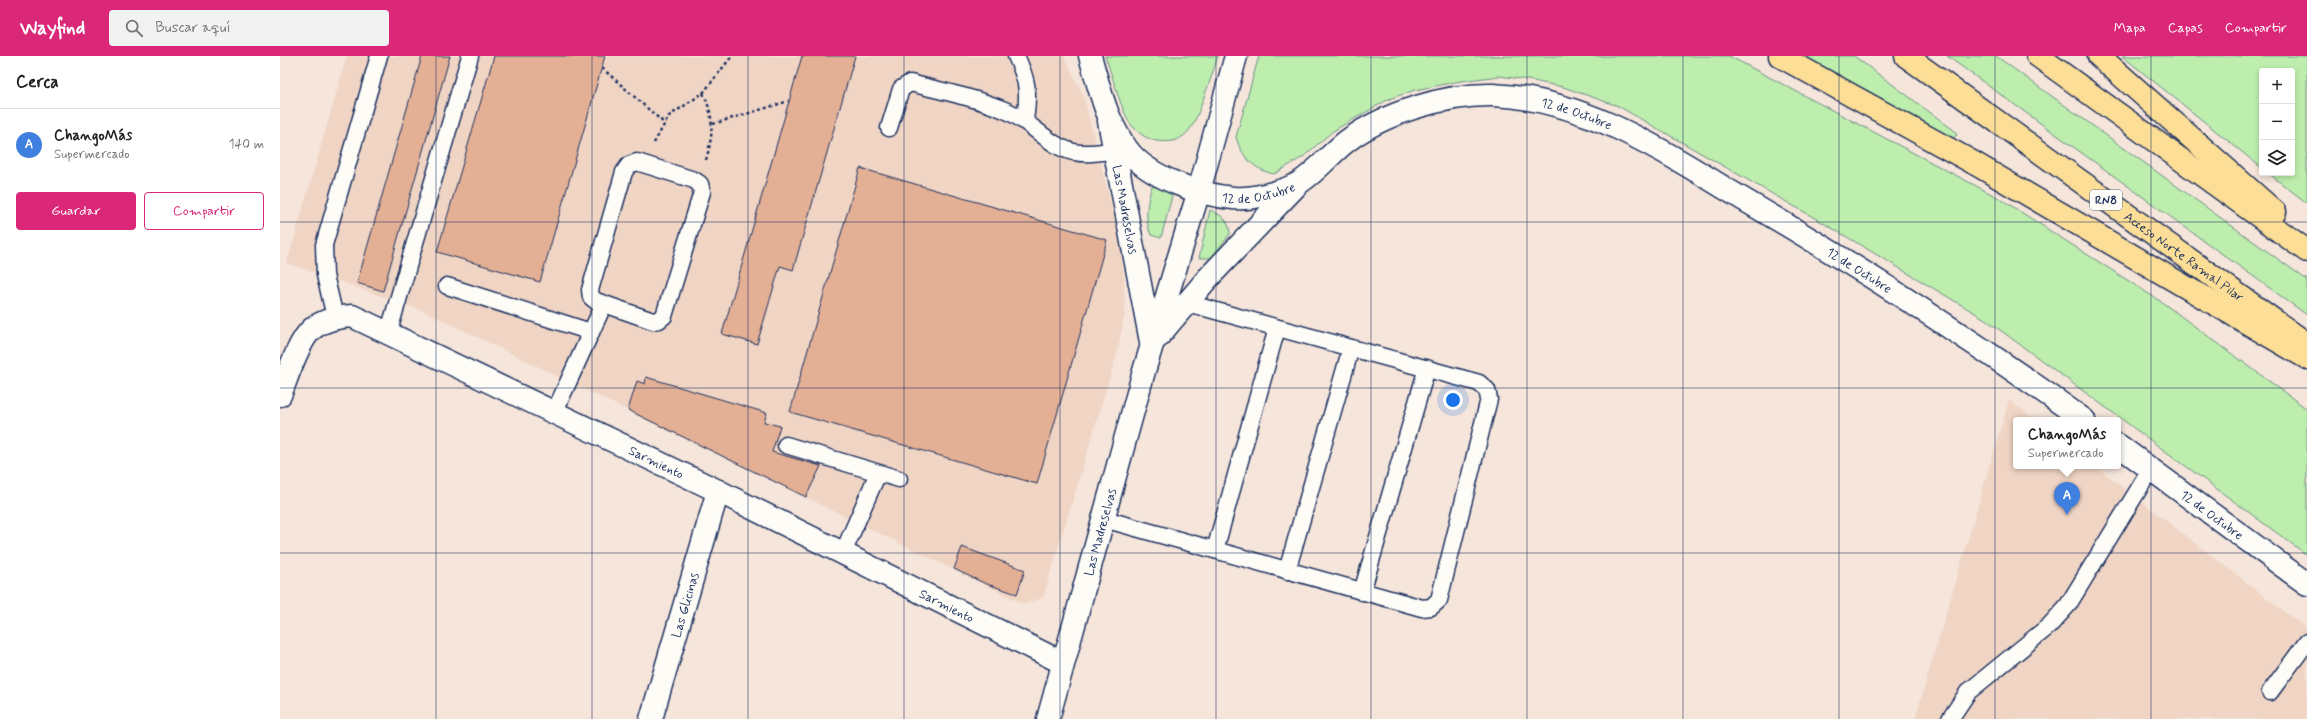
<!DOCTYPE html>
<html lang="es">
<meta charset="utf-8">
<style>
body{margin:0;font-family:Mynerve,sans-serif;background:#f2f2f2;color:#222}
.controls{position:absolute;right:12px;top:12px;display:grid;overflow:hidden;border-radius:4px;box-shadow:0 2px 6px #0003}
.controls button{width:36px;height:36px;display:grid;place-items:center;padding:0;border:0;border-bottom:1px solid #e0e0e0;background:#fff;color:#222;font:20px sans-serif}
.you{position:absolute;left:1173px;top:344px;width:14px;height:14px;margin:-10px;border:3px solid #fff;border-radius:50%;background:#1a73e8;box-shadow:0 0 0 6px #1a73e833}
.badge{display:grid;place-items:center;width:26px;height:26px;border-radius:50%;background:#db2777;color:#fff;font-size:13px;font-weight:700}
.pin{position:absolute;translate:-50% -33px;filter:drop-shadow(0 1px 2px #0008)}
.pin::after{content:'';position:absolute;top:21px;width:14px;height:12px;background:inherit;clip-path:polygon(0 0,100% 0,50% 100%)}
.popup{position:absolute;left:1733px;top:361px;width:108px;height:52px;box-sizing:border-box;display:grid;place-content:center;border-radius:4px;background:#fff;filter:drop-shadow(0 1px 3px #0005);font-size:13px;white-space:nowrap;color:#767676}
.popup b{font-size:15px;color:#222}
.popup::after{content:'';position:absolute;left:50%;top:100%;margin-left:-8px;border:8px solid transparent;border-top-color:#fff}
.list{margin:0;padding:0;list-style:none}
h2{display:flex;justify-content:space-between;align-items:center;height:52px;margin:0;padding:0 16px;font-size:17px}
h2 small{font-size:13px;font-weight:400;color:#767676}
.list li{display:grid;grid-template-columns:26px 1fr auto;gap:12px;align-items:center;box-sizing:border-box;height:72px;padding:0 16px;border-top:1px solid #e0e0e0}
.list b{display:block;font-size:15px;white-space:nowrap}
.list p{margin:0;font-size:13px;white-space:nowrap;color:#767676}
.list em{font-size:13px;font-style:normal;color:#767676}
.actions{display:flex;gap:8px;padding:12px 16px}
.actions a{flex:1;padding:9px 0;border:1px solid #db2777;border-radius:4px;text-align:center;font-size:14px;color:#db2777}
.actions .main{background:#db2777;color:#fff}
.icon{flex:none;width:22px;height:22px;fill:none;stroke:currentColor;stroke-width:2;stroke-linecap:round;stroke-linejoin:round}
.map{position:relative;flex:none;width:2027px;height:663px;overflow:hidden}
header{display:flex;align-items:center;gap:24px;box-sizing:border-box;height:56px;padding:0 20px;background:#db2777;color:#fff}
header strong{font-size:19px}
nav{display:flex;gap:22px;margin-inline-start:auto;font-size:14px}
.search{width:280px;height:36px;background:#f2f2f2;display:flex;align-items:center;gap:10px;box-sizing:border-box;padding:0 14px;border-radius:4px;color:#767676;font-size:15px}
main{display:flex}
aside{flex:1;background:#fff}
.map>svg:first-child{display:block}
</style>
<header>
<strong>Wayfind</strong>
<div class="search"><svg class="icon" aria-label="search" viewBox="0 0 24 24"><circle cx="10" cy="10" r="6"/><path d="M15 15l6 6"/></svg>Buscar aquí</div>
<nav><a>Mapa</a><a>Capas</a><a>Compartir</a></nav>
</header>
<main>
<aside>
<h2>Cerca<small></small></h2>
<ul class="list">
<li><span class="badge" style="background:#3f7fe0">A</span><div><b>ChangoMás</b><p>Supermercado</p></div><em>140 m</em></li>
</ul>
<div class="actions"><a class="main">Guardar</a><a>Compartir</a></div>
</aside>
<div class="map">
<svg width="2027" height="663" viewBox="0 0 2027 663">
<rect width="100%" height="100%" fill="#f5e5da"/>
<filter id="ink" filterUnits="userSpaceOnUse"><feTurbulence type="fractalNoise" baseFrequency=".025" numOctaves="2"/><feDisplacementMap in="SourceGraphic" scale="8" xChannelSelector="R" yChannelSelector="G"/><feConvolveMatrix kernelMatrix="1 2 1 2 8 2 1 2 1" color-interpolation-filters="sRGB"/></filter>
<g filter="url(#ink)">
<!-- built -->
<g fill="#f0d5c5">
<polygon points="67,0 784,0 803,39 839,179 844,221 845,257 836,301 763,542 744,548 144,255 7,207"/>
<polygon points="1729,344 1755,364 1736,364 1736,410 1815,410 2027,573 2027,663 1635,663"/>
</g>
<!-- green -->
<g fill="#bdeead" stroke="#6c8e86">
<path d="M825,0H938C934,14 929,27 924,41C915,66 909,90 877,85C866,84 853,73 848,64C838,44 833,21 825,0Z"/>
<path d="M979,0H1449L1719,142L1883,247L2027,353V499L1705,263L1540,165L1338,50L1283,31L1248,24L1219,20L1181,25L1135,34L1109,43L1053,75L1023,101L994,118C974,114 961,100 956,81Z"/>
<polygon points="1519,0 1574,0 1675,75 1677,79 1673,82 1662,77"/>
<polygon points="1667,0 1716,0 2027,224 2027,259"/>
<polygon points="1842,0 2027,0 2027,147 1988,117 2012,117 2012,15 1982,15 1982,112"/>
<path d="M872,130L893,136L881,182L871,179C864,164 867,145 872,130Z"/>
<path d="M930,154C943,160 949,164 950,178L931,202H919Z"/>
</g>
<!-- building -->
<g fill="#e3b095" stroke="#1b2f5e">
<polygon points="142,0 170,0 103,235 77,227"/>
<polygon points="214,0 325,0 260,226 157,196"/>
<polygon points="522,0 575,0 513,214 500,210 477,288 442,278"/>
<polygon points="580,112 827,184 757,428 510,356"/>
<polygon points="366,321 487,357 484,366 500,370 492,396 541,410 526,441 348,354 357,325 365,328"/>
<polygon points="682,491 745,514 737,538 704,527 674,513"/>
</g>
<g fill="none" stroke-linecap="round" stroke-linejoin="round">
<defs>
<g id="lane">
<path d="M736,0C748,25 749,37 745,64"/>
<path d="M609,72L621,33L630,27C663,35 696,42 727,55C751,65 769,91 794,96C807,99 821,96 834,94"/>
<polygon points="357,106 414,124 420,128 422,136 384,260 379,264 373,265 316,245 311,241 310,234 344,116 349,109"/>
<polyline points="167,230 311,276"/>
<polyline points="55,261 45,219 44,189 99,0"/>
<polyline points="108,278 190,0"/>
<polyline points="274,357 324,248"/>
<polyline points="506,389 619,423"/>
<polyline points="824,463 1142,552 1151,551 1159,544 1209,343 1207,334 1199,327 907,247"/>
<polyline points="935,494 997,272"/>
<polyline points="563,497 598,417"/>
<polyline points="1007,515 1071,292"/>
<polyline points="1082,536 1147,312"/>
<polyline points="1990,636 2027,586"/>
<polyline points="1670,663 1688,636 1769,570 1788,549 1871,413"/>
</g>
<g id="street">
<path id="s1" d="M829,65L871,286"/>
<polyline points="877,282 928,222 1018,128"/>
<path id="s2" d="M0,339C7,322 18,285 32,273C43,264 59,261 72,260L438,435L783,607"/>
<path id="s3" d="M371,663L438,435"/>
<path id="s4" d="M768,663L864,315L919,135"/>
</g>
<g id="secondary">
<path id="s5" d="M810,0C820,34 826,64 847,93C867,121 920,139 953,142C970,144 1002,136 1017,128C1034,119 1051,97 1067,85C1104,57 1166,38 1213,39C1311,43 1391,101 1473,149C1587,216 1697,287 1804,364"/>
<polyline points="919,135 956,0"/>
<path id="s6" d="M1838,389L2027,528"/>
</g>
<g id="highway">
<polyline points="1500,0 1694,107 2027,302"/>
<path id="s7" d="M1626,0L2020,283"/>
<polyline points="1758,0 2027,195"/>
<polyline points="1819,0 1995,156"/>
</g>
</defs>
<!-- lane casing -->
<use href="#lane" stroke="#1b2f5e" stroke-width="19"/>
<!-- street casing -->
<use href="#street" stroke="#1b2f5e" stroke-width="25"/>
<!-- secondary casing -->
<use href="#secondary" stroke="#1b2f5e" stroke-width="25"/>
<!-- highway casing -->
<use href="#highway" stroke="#1b2f5e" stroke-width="25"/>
<!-- path -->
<g stroke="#1b2f5e" stroke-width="2.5" stroke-dasharray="3 3" stroke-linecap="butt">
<polyline points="322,12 384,67"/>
<path d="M423,37C435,61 433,79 426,104"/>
<polyline points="433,68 509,45"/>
<polyline points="374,87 389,60 423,37 452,0"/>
</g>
<!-- lane -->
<use href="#lane" stroke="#fdfcf7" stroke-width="16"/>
<!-- street -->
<use href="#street" stroke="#fdfcf7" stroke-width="22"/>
<!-- secondary -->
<use href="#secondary" stroke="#fdfcf7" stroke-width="22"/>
<!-- highway -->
<use href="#highway" stroke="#fdde96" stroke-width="22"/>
</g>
</g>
<!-- grid -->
<path fill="none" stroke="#1b2f5e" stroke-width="1" stroke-opacity="0.55" d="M156,0V663M312,0V663M468,0V663M624,0V663M780,0V663M936,0V663M1091,0V663M1247,0V663M1403,0V663M1559,0V663M1715,0V663M1871,0V663M0,166H2027M0,332H2027M0,497H2027"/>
<g text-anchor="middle" stroke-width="3.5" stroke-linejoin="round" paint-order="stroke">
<!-- shield labels -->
<rect fill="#fdfcf7" stroke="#5f6c8c" stroke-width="1" x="1810" y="134" width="32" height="20" rx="3"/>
<g font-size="12" font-weight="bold" fill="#1b2f5e">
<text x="1826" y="148">RN8</text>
</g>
<!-- street labels -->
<g font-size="13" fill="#1b2f5e" stroke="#fdfcf7">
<text dy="5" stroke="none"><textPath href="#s5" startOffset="594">12 de Octubre</textPath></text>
<text dy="5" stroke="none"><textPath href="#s5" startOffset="246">12 de Octubre</textPath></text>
<text dy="5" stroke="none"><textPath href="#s1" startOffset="90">Las Madreselvas</textPath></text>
<text dy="5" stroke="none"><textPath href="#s7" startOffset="343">Acceso Norte Ramal Pilar</textPath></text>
<text dy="5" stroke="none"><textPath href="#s5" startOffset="918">12 de Octubre</textPath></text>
<text dy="5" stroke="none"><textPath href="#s2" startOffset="454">Sarmiento</textPath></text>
<text dy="5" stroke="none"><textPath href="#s6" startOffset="117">12 de Octubre</textPath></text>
<text dy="5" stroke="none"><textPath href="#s4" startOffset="194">Las Madreselvas</textPath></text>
<text dy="5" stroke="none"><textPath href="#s3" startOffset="119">Las Glicinas</textPath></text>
<text dy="5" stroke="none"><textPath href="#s2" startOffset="778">Sarmiento</textPath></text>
</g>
</g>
</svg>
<div class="controls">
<button>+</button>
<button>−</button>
<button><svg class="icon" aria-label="layers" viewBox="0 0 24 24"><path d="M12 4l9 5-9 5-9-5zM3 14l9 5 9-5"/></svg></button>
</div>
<div class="you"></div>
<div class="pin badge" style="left:1787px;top:459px;background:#3f7fe0">A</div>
<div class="popup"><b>ChangoMás</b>Supermercado</div>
</div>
</main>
